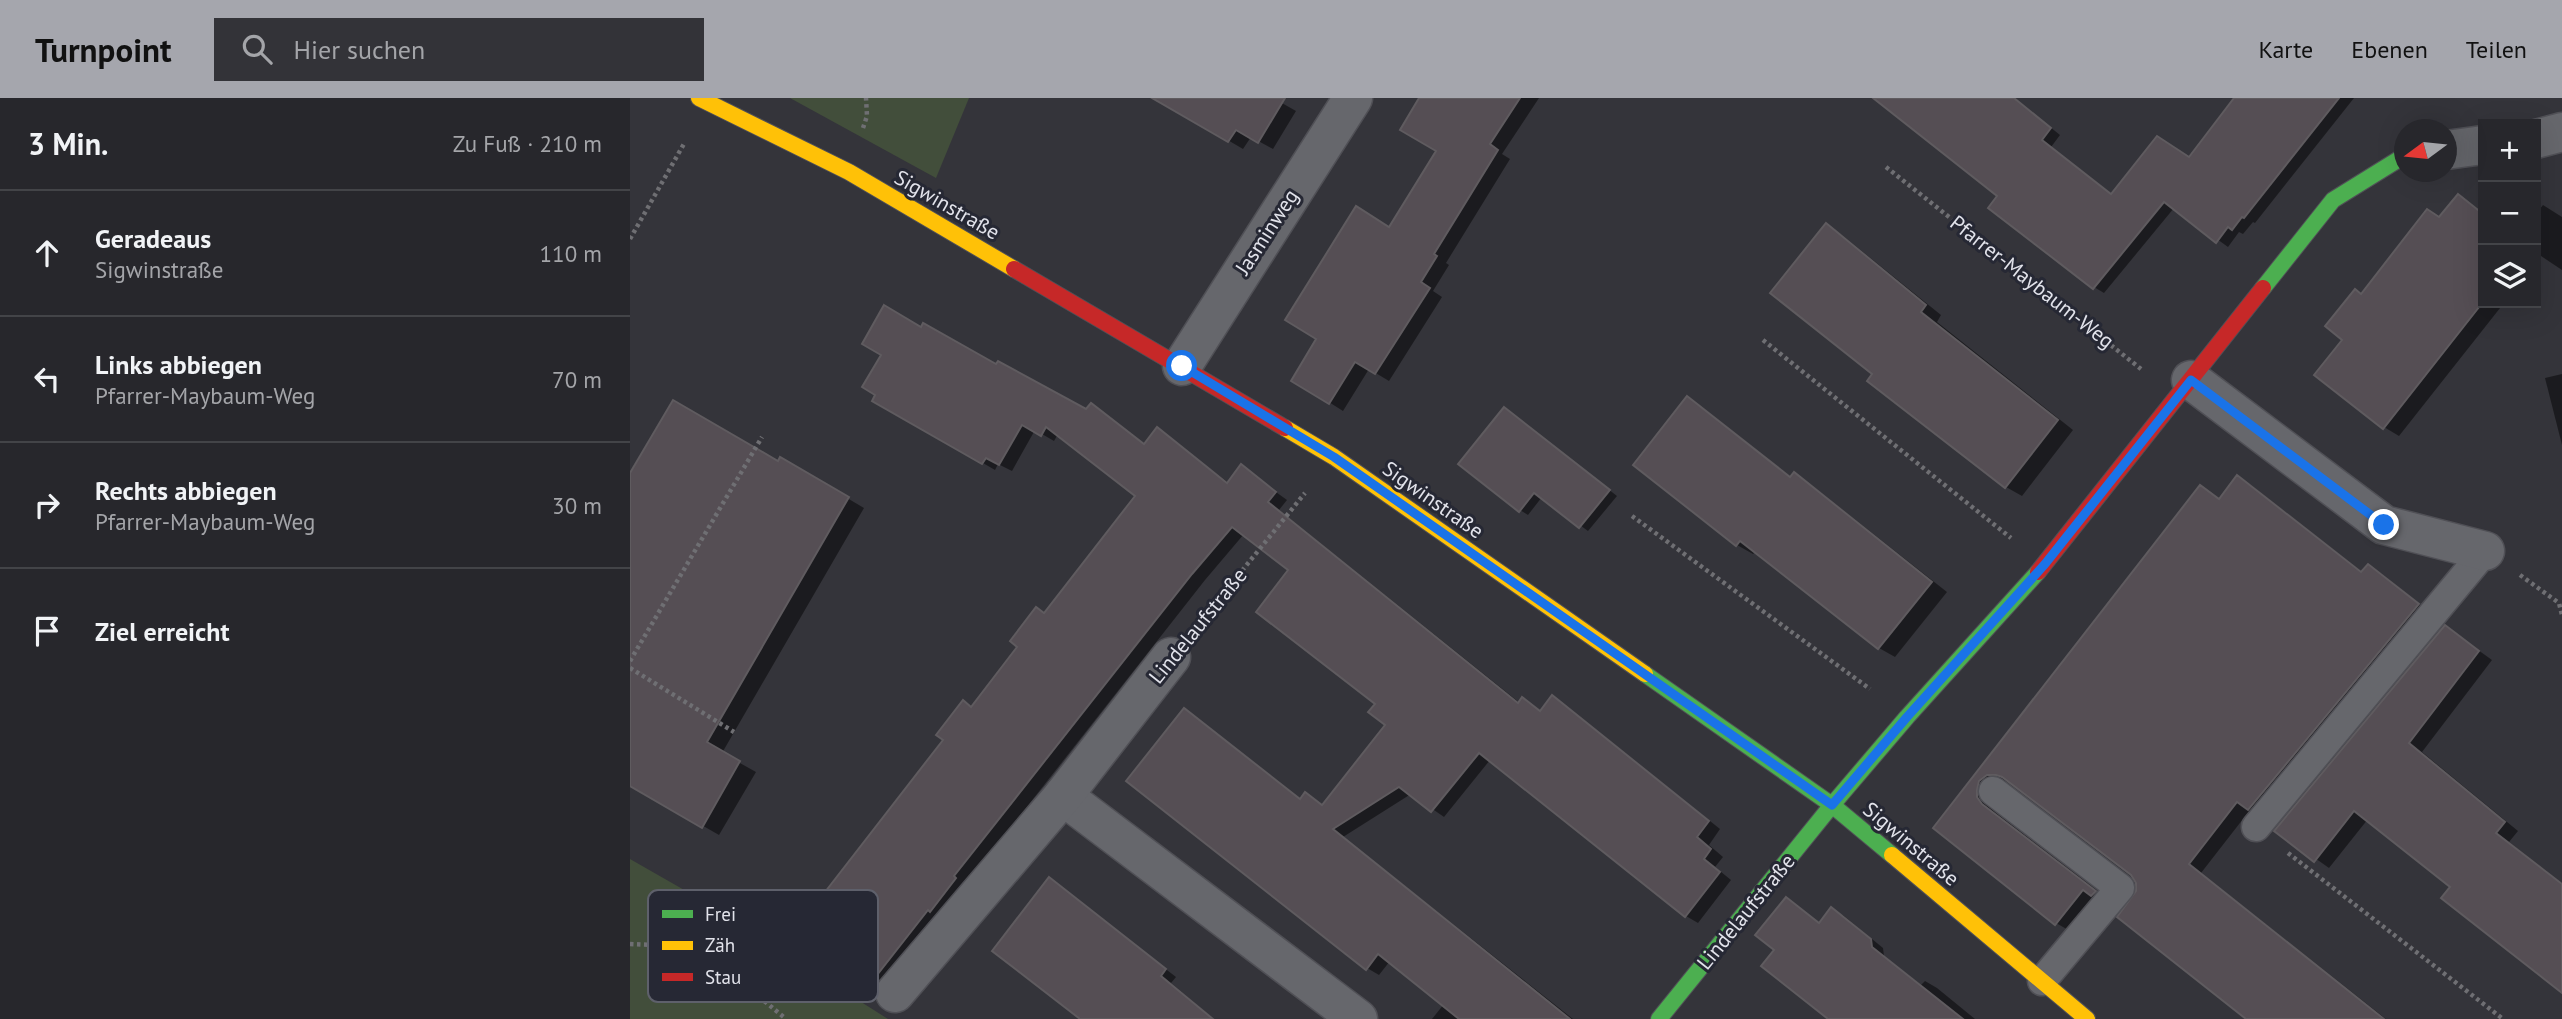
<!DOCTYPE html>
<html lang="de">
<meta charset="utf-8">
<style>
body{margin:0;font-family:"PT Sans",sans-serif;background:#333338;color:#f1f3f6}
.controls{position:absolute;right:21px;top:21px;display:grid;overflow:hidden;border-radius:0px;box-shadow:0 7px 28px #0002}
.controls button{width:63px;height:63px;display:grid;place-items:center;padding:0;border:0;border-bottom:2px solid #434448;background:#27272c;color:#f1f3f6;font:35px sans-serif}
.compass{position:absolute;left:1764px;top:21px;width:63px;height:63px;border-radius:50%;background:#27272c;box-shadow:0 7px 28px #0002;rotate:255deg}
.stop{position:absolute;width:21px;height:21px;margin:-16px;border:5px solid #1a73e8;border-radius:50%;background:#fff}
.stop.end{background:#1a73e8;border-color:#fff;box-shadow:0 2px 7px #0008}
.list{margin:0;padding:0;list-style:none}
h2{display:flex;justify-content:space-between;align-items:center;height:91px;margin:0;padding:0 28px;font-size:30px}
h2 small{font-size:23px;font-weight:400;color:#a4a5a9}
.list li{display:grid;grid-template-columns:46px 1fr auto;gap:21px;align-items:center;box-sizing:border-box;height:126px;padding:0 28px;border-top:2px solid #434448}
.list b{display:block;font-size:26px;white-space:nowrap}
.list p{margin:0;font-size:23px;white-space:nowrap;color:#a4a5a9}
.list em{font-size:23px;font-style:normal;color:#a4a5a9}
.icon{flex:none;width:38px;height:38px;fill:none;stroke:currentColor;stroke-width:2;stroke-linecap:round;stroke-linejoin:round}
.map{position:relative;flex:none;width:1932px;height:921px;overflow:hidden}
header{display:flex;align-items:center;gap:42px;box-sizing:border-box;height:98px;padding:0 35px;background:#a5a6ad;color:#111}
header strong{font-size:33px}
nav{display:flex;gap:38px;margin-inline-start:auto;font-size:24px}
.search{width:490px;height:63px;background:#333338;display:flex;align-items:center;gap:18px;box-sizing:border-box;padding:0 24px;border-radius:0px;color:#a4a5a9;font-size:26px}
main{display:flex}
aside{flex:1;background:#27272c}
.map>svg:first-child{display:block}
</style>
<header>
<strong>Turnpoint</strong>
<div class="search"><svg class="icon" aria-label="search" viewBox="0 0 24 24"><circle cx="10" cy="10" r="6"/><path d="M15 15l6 6"/></svg>Hier suchen</div>
<nav><a>Karte</a><a>Ebenen</a><a>Teilen</a></nav>
</header>
<main>
<aside>
<h2>3 Min.<small>Zu Fuß · 210 m</small></h2>
<ul class="list">
<li><svg class="icon" aria-label="ahead" viewBox="0 0 24 24"><path d="M12 20V5M6 11l6-6 6 6"/></svg><div><b>Geradeaus</b><p>Sigwinstraße</p></div><em>110 m</em></li>
<li><svg class="icon" aria-label="left" viewBox="0 0 24 24"><path d="M17 20v-9H6M10 6l-5 5 5 5"/></svg><div><b>Links abbiegen</b><p>Pfarrer-Maybaum-Weg</p></div><em>70 m</em></li>
<li><svg class="icon" aria-label="right" viewBox="0 0 24 24"><path d="M7 20v-9h11M14 6l5 5-5 5"/></svg><div><b>Rechts abbiegen</b><p>Pfarrer-Maybaum-Weg</p></div><em>30 m</em></li>
<li><svg class="icon" aria-label="arrive" viewBox="0 0 24 24"><path d="M6 21V4h12l-3 4 3 4H6"/></svg><div><b>Ziel erreicht</b></div></li>
</ul>
</aside>
<div class="map">
<svg width="1932" height="921" viewBox="0 0 1932 921">
<rect width="100%" height="100%" fill="#34343a"/>
<!-- green -->
<g fill="#424e3b">
<polygon points="160,0 339,0 306,80"/>
<polygon points="0,761 56,793 258,921 0,921"/>
</g>
<!-- shadow -->
<g fill="#0007">
<polygon points="548,0 643,0 666,13 643,51 621,39 613,51 543,10"/>
<polygon points="792,0 909,0 872,56 880,61 816,165 819,167 803,193 812,199 759,283 739,271 713,313 664,282 809,53"/>
<polygon points="1282,0 1384,0 1430,37 1421,49 1483,97 1560,60 1607,0 1724,0 1625,125 1623,124 1613,136 1609,134 1598,149 1544,110 1474,195 1464,189 1369,98"/>
<polygon points="1828,98 1853,115 1853,205 1874,205 1769,338 1754,329 1714,242 1732,197 1811,120"/>
<polygon points="1913,107 1932,119 1932,172 1911,158 1906,165 1906,116"/>
<polygon points="1196,128 1212,137 1311,217 1307,224 1443,332 1392,398 1376,389"/>
<polygon points="1932,276 1932,347 1915,280"/>
<polygon points="1057,300 1073,310 1162,380 1164,377 1180,386 1317,494 1265,559 1249,550 1126,453 1123,456 1107,447"/>
<polygon points="244,302 473,315 516,347 528,332 599,385 611,369 657,402 649,412 890,605 893,601 912,614 923,600 935,607 1090,731 1079,747 1093,759 1085,769 1101,782 1068,825 1056,818 860,662 814,719 781,696 713,739 943,921 802,921 814,906 760,863 749,877 737,870 555,613 567,620 671,702 676,696 694,708 758,627 747,606 660,472 614,436 575,482 257,887 173,825 316,642 333,604 342,609 508,398 428,336 424,343 405,332 382,373 368,366 365,372"/>
<polygon points="882,316 987,398 958,433 912,399 898,417 890,412"/>
<polygon points="151,361 234,410 92,655 126,674 89,737 0,686 0,379 149,365"/>
<polygon points="1608,379 1621,387 1733,475 1739,468 1752,476 1801,515 1632,719 1620,712 1571,775 1756,921 1619,921 1508,794 1507,784 1501,776 1381,683 1371,684 1360,708 1366,715 1478,801 1440,833 1426,825 1305,730 1570,389 1591,402"/>
<polygon points="1816,529 1862,562 1792,654 1888,733 1879,744 1932,785 1932,893 1823,789 1738,721 1699,770 1647,733"/>
<polygon points="420,782 546,879 541,885 584,921 452,921"/>
<polygon points="1156,801 1191,826 1202,811 1214,818 1253,850 1254,858 1291,887 1295,883 1307,890 1345,921 1201,921 1146,852"/>
</g>
<!-- building -->
<g fill="#554e54" stroke="#5f5b5f" stroke-width="2">
<polygon points="522,0 655,0 628,45 606,32 598,44"/>
<polygon points="789,0 890,0 860,46 868,52 804,156 807,158 791,184 800,190 745,276 725,264 699,306 661,283 686,241 655,222 726,108 759,129 806,53 770,32"/>
<polygon points="1243,0 1384,0 1421,30 1412,42 1481,96 1527,38 1559,59 1604,0 1709,0 1614,120 1612,119 1602,132 1598,129 1586,145 1534,104 1463,191 1358,110 1367,98"/>
<polygon points="1828,96 1853,116 1853,204 1753,331 1684,277 1712,242 1695,228 1725,191 1731,196 1797,111 1809,119"/>
<polygon points="1196,125 1296,207 1291,214 1428,322 1375,390 1237,283 1242,276 1140,195"/>
<polygon points="254,207 291,229 293,225 366,266 368,263 456,311 461,305 514,346 527,329 597,385 611,366 646,394 638,404 888,605 892,599 910,613 922,597 1079,723 1067,739 1081,751 1074,761 1090,774 1055,819 849,655 801,714 769,689 703,731 940,921 829,921 748,856 736,872 496,683 554,610 670,701 675,694 692,707 755,627 738,614 745,606 626,514 658,472 602,429 562,476 324,778 326,780 300,814 298,812 243,882 171,825 313,642 306,637 333,602 341,609 387,549 380,543 406,509 414,515 505,398 416,329 411,338 392,327 369,367 356,360 352,366 242,303 245,297 232,289 251,257 232,246"/>
<polygon points="1057,298 1160,379 1164,374 1302,484 1248,551 1110,443 1106,448 1003,367"/>
<polygon points="43,302 148,363 150,359 219,399 77,644 110,663 72,730 0,688 0,375"/>
<polygon points="874,309 980,392 949,430 904,395 889,414 828,366"/>
<polygon points="1607,377 1731,474 1738,466 1789,506 1618,712 1607,704 1559,766 1754,921 1616,921 1487,819 1506,793 1506,785 1501,777 1372,679 1366,677 1357,677 1349,683 1347,692 1347,699 1352,706 1466,793 1461,798 1453,792 1425,827 1303,730 1570,387 1589,401"/>
<polygon points="1815,527 1849,553 1779,645 1875,724 1866,735 1932,786 1932,895 1811,800 1820,789 1724,713 1684,764 1644,733"/>
<polygon points="419,779 536,871 531,878 583,921 450,921 362,853"/>
<polygon points="1156,799 1189,825 1201,809 1241,841 1242,849 1333,921 1198,921 1131,868 1144,852 1125,837"/>
</g>
<g fill="none" stroke-linecap="round" stroke-linejoin="round">
<defs>
<g id="lane">
<polyline points="1363,693 1490,790 1412,883"/>
<polyline points="1626,729 1855,453"/>
</g>
<g id="street">
<polyline points="1906,41 1932,34"/>
<polyline points="1816,52 1853,47"/>
<polyline points="552,268 723,0"/>
<polyline points="1561,282 1754,427 1855,453"/>
<polyline points="433,698 728,921"/>
<polyline points="265,895 433,698 541,559"/>
</g>
<g id="fast">
<polyline points="1633,190 1703,102 1774,58"/>
<polyline points="1015,576 1202,707 1262,757"/>
<polyline points="1029,921 1202,707 1277,619 1408,474"/>
</g>
<g id="slow">
<polyline points="69,0 219,74 384,171"/>
<polyline points="655,330 704,359 1015,576"/>
<polyline points="1262,757 1457,921"/>
</g>
<g id="jam">
<polyline points="384,171 655,330"/>
<polyline points="1408,474 1633,190"/>
</g>
</defs>
<!-- lane casing -->
<use href="#lane" stroke="#505056" stroke-width="31"/>
<!-- street casing -->
<use href="#street" stroke="#505056" stroke-width="41"/>
<!-- fast casing -->
<use href="#fast" stroke="#505056" stroke-width="18"/>
<!-- slow casing -->
<use href="#slow" stroke="#505056" stroke-width="18"/>
<!-- jam casing -->
<use href="#jam" stroke="#505056" stroke-width="18"/>
<!-- path -->
<g stroke="#6f6f73" stroke-width="4.5" stroke-dasharray="3.5 3.5" stroke-linecap="butt">
<polyline points="233,30 237,18 236,0"/>
<polyline points="1256,69 1511,271"/>
<polyline points="0,141 55,44"/>
<polyline points="1133,242 1381,440"/>
<polyline points="1002,418 1240,591"/>
<polyline points="1890,477 1929,505 1932,517"/>
<polyline points="568,527 675,395"/>
<polyline points="0,563 132,339"/>
<polyline points="0,570 104,634"/>
<polyline points="1658,755 1873,921"/>
<polyline points="0,846 69,849 156,921"/>
</g>
<!-- lane -->
<use href="#lane" stroke="#66676c" stroke-width="28"/>
<!-- street -->
<use href="#street" stroke="#66676c" stroke-width="38"/>
<!-- fast -->
<use href="#fast" stroke="#4caf50" stroke-width="16"/>
<!-- slow -->
<use href="#slow" stroke="#ffc107" stroke-width="16"/>
<!-- jam -->
<use href="#jam" stroke="#c62828" stroke-width="16"/>
</g>
<g fill="none" stroke-linecap="round" stroke-linejoin="round">
<!-- route -->
<polyline stroke="#1a73e8" stroke-width="9" points="552,268 704,359 1202,707 1277,619 1415,466 1561,282 1754,427"/>
</g>
<g text-anchor="middle" stroke-width="6" stroke-linejoin="round" paint-order="stroke">
<!-- street labels -->
<g font-size="21" fill="#e2e3eb" stroke="#262834">
<text transform="translate(317 107) rotate(30)" y="7">Sigwinstraße</text>
<text transform="translate(637 134) rotate(-57)" y="7">Jasminweg</text>
<text transform="translate(1402 184) rotate(38)" y="7">Pfarrer-Maybaum-Weg</text>
<text transform="translate(803 402) rotate(35)" y="7">Sigwinstraße</text>
<text transform="translate(568 528) rotate(-51)" y="7">Lindelaufstraße</text>
<text transform="translate(1281 746) rotate(40)" y="7">Sigwinstraße</text>
<text transform="translate(1116 814) rotate(-51)" y="7">Lindelaufstraße</text>
</g>
</g>
<!-- legend -->
<rect x="18" y="792" width="230" height="112" rx="10" fill="#262834" stroke="#5e606b" stroke-width="2"/>
<rect x="32" y="812" width="31" height="8" fill="#4caf50"/>
<rect x="32" y="843" width="31" height="9" fill="#ffc107"/>
<rect x="32" y="875" width="31" height="8" fill="#c62828"/>
<g font-size="19" fill="#e2e3eb">
<text x="75" y="823">Frei</text>
<text x="75" y="854">Zäh</text>
<text x="75" y="886">Stau</text>
</g>
</svg>
<div class="controls">
<button>+</button>
<button>−</button>
<button><svg class="icon" aria-label="layers" viewBox="0 0 24 24"><path d="M12 4l9 5-9 5-9-5zM3 14l9 5 9-5"/></svg></button>
</div>
<svg class="compass" viewBox="-18 -18 36 36"><path d="M0-13l5 13h-10z" fill="#e53935"/><path d="M0 13l5-13h-10z" fill="#a4a5a9"/></svg>
<div class="stop" style="left:552px;top:268px"></div>
<div class="stop end" style="left:1754px;top:427px"></div>
</div>
</main>
